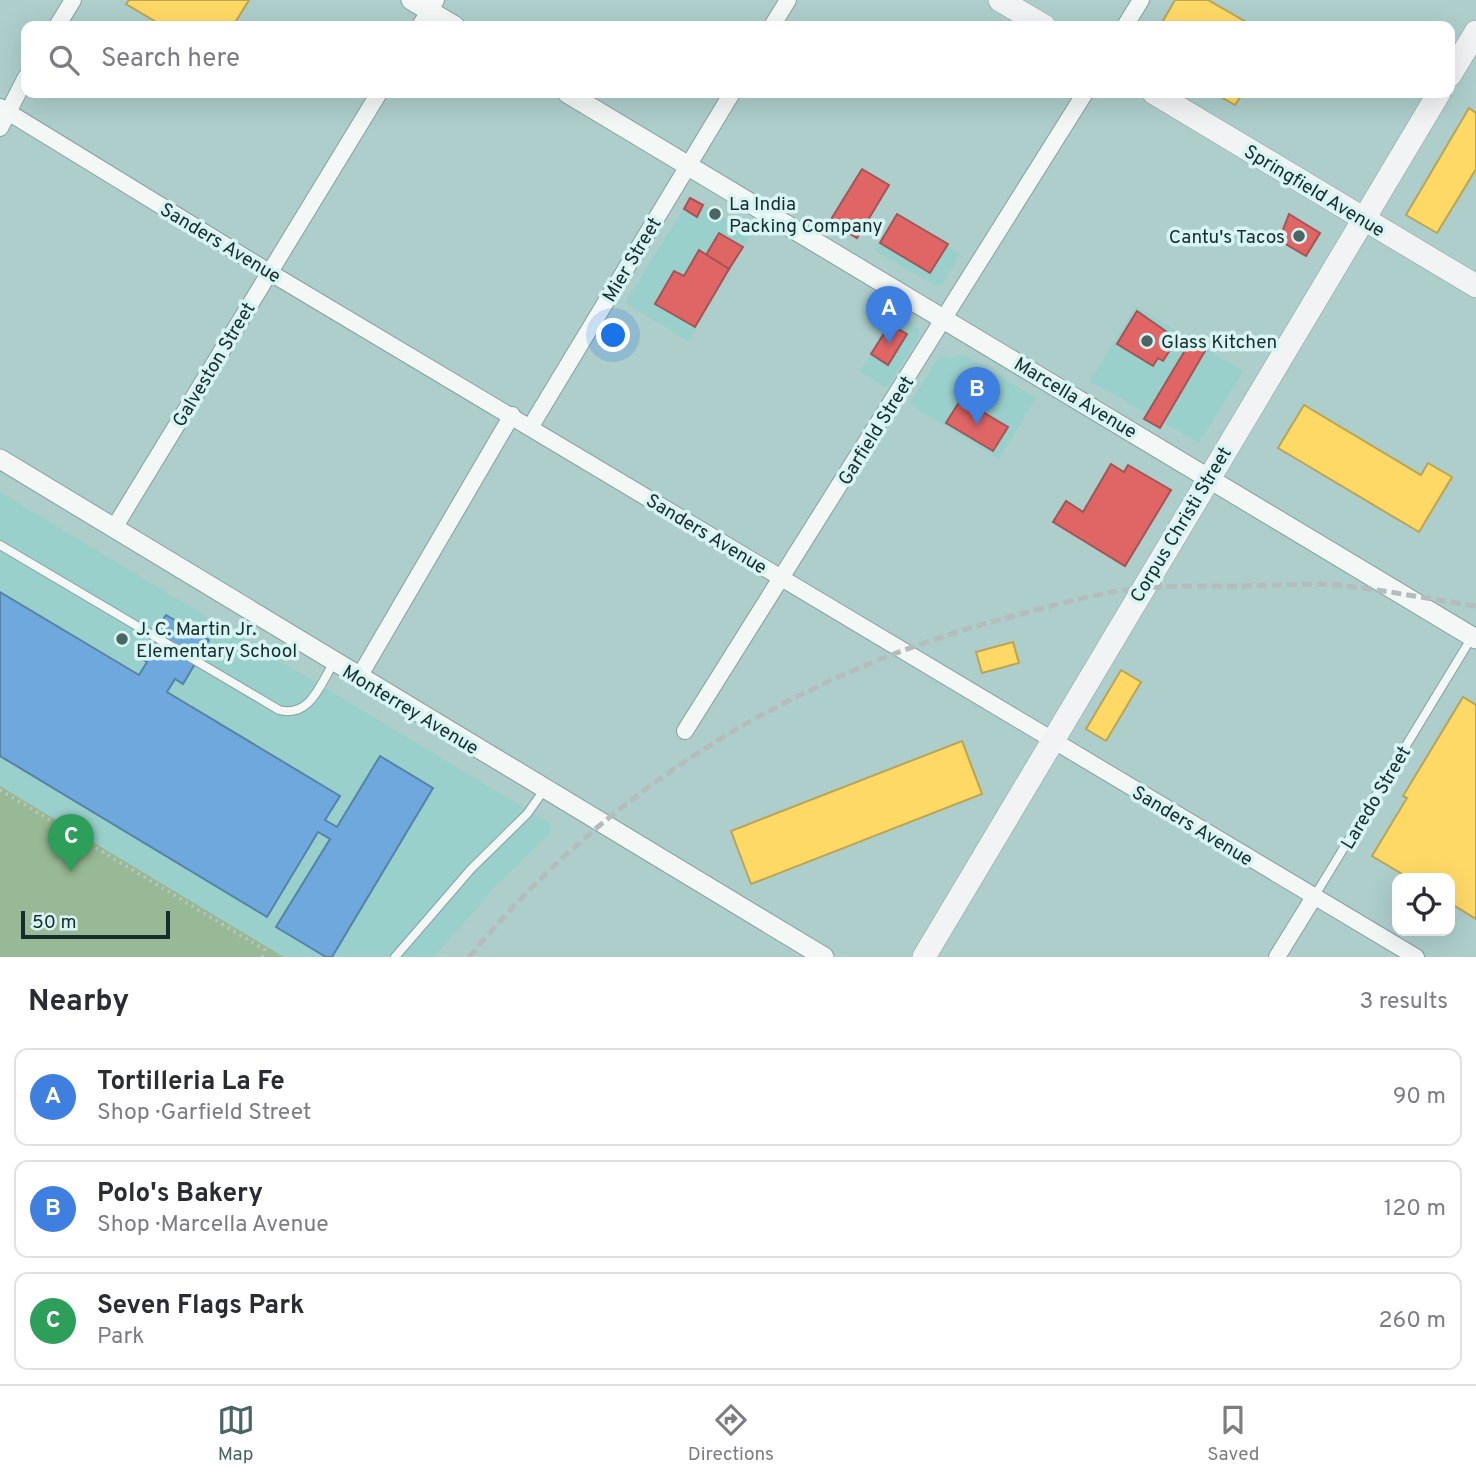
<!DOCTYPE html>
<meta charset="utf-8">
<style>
body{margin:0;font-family:Overpass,sans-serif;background:#f2f2f3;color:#2b2b33}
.controls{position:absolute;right:21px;bottom:21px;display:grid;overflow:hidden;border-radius:14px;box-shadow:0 7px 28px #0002}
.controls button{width:63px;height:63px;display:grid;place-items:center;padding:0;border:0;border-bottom:2px solid #e1e1e2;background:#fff;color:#2b2b33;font:35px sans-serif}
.scale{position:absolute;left:21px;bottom:18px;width:149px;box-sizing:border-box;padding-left:7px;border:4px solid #152d2c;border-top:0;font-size:19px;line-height:24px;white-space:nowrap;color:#152d2c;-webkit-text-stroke:5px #d8f5f3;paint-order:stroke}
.you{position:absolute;left:614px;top:336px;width:24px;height:24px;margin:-18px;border:5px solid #fff;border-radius:50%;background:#1a73e8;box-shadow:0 0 0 10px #1a73e833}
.badge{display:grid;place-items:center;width:46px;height:46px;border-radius:50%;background:#4a6564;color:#fff;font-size:23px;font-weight:700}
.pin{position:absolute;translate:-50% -58px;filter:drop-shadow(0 2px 4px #0008)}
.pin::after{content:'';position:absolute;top:37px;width:24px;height:21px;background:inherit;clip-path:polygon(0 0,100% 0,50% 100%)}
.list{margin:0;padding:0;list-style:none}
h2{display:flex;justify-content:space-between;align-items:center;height:91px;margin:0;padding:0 28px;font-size:30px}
h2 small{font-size:23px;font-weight:400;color:#7c7c81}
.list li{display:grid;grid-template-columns:46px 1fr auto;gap:21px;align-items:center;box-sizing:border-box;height:98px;margin:0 14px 14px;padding:0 14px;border:2px solid #e1e1e2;border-radius:14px}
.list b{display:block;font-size:26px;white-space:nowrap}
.list p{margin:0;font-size:23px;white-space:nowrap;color:#7c7c81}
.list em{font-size:23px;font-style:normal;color:#7c7c81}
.icon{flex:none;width:38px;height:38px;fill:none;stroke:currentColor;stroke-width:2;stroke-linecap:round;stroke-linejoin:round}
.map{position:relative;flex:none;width:1476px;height:957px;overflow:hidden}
.search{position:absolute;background:#fff;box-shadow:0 7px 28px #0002;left:21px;right:21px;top:21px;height:77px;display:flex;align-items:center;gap:18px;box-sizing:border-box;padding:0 24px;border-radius:14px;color:#7c7c81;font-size:26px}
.sheet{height:427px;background:#fff}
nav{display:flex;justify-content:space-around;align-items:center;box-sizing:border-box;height:98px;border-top:2px solid #e1e1e2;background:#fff;font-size:19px;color:#7c7c81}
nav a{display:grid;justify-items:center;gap:4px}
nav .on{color:#4a6564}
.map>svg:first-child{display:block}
</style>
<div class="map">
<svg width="1476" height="957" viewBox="0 0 1476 957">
<rect width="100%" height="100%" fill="#adcecb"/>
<!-- built -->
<g fill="#9ad0cc">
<polygon points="690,198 752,233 688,341 625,303"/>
<polygon points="897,214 960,254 942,285 936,286 874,250"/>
<polygon points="1136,306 1243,371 1199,443 1090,381"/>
<polygon points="896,312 920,330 918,338 887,388 860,372"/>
<polygon points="940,355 949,358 965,355 1036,398 999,459 909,404"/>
<polygon points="0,492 551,824 550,834 495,887 434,957 284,957 0,786"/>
</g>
<!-- green -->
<polygon fill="#98b995" points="0,786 284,957 0,957"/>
<!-- homes -->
<g fill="#ffd966" stroke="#b9a555" stroke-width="2">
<polygon points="129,0 249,0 233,26 163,26 126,4"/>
<polygon points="1175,0 1208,0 1253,26 1160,26"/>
<polygon points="1214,93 1243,93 1235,105"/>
<polygon points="1469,108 1476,113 1476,169 1437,233 1406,215"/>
<polygon points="1304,405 1421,475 1428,463 1452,477 1419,532 1278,448"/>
<polygon points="1013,642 1019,663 982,673 976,652"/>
<polygon points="1121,670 1141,682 1106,741 1086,729"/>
<polygon points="1463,697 1476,705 1476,919 1450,903 1450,878 1409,878 1372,856 1407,798 1403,796"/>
<polygon points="962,741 982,794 751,884 731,831"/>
</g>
<!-- shops -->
<g fill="#e06666" stroke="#a35555" stroke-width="2">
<polygon points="862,169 889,185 857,238 830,221"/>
<polygon points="690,198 703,205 697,217 684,209"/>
<polygon points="897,214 948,244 930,273 880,243"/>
<polygon points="1289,214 1320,233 1306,256 1279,240"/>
<polygon points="719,233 743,247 729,269 706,255"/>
<polygon points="699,250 729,269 695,327 655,304 674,271 684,276"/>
<polygon points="1137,311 1177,339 1163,361 1158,358 1153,366 1117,344"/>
<polygon points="890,324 907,334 888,365 871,354"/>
<polygon points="1190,342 1205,351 1160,428 1144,419"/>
<polygon points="961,399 1008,427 993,451 946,423"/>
<polygon points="1111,464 1124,472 1128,465 1171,490 1125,566 1053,522 1066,501 1083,512"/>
</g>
<!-- schools -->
<polygon fill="#6fa8dc" stroke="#5483a7" stroke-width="2" points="0,592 139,675 147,662 140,658 166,615 209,640 183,684 175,679 167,692 340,796 325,820 337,827 380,756 433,788 332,957 326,957 276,927 330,839 318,832 267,917 0,756"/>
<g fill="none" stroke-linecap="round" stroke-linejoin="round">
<defs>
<g id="service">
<path d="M0,545L279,710C310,718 320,685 334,662"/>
<polyline points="1314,897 1472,637"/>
<polyline points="395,957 471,869 527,814 544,790"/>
</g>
<g id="minor">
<polyline points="57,26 73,0"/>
<polyline points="420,26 436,0"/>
<polyline points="772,26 788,0"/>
<polyline points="1125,26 1141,0"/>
<polyline points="0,107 269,272 1416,957"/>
<polyline points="0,128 26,77"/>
<polyline points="531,426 732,93"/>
<polyline points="114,528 379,93"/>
<polyline points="359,677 512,415"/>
<polyline points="685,731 1085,93"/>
<polyline points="1277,957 1314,897"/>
</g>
<g id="tertiary">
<polyline points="411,0 455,26"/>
<polyline points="567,93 1476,639"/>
<polyline points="0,459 824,957"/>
</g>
<g id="secondary">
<polyline points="1000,0 1044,26"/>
<polyline points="1450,75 1476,32"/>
<polyline points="1154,93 1476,286"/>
<polyline points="924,957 1439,93"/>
</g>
</defs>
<!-- service casing -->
<use href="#service" stroke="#86a09e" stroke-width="10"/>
<!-- minor casing -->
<use href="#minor" stroke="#86a09e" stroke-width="18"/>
<!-- tertiary casing -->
<use href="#tertiary" stroke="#86a09e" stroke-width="21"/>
<!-- secondary casing -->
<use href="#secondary" stroke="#86a09e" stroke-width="24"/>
<!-- path -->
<polyline stroke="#bdc6c6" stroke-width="3.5" stroke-dasharray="2 5" stroke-linecap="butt" points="0,790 265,950 262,957"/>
<!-- service -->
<use href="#service" stroke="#f3f8f7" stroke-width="8"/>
<!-- minor -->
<use href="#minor" stroke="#f3f8f7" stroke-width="16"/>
<!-- tertiary -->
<use href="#tertiary" stroke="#f3f8f7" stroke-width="19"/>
<!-- secondary -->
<use href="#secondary" stroke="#f1f3f4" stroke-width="23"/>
<!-- rail -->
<path stroke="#b4bcbc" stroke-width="5" stroke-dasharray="10 5" stroke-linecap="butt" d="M469,957C611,785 798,672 1013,616C1056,605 1102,591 1145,588C1179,585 1213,587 1247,586C1282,585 1319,582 1354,587C1395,592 1435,600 1476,606"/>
</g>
<!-- markers -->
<g fill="#4a6564" stroke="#d8f5f3" stroke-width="2.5">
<circle cx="715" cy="214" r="7"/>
<circle cx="1299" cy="236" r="7"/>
<circle cx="1147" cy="341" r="7"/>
<circle cx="122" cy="639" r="7"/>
</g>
<g text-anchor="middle" stroke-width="7" stroke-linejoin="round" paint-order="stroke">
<!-- street labels -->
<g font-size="19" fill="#152d2c" stroke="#d8f5f3">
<text transform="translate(1315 190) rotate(31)" y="7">Springfield Avenue</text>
<text transform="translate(221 242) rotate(31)" y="7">Sanders Avenue</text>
<text transform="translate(631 259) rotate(-59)" y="7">Mier Street</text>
<text transform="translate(213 364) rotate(-59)" y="7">Galveston Street</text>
<text transform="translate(1076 397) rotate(31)" y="7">Marcella Avenue</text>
<text transform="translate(875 430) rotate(-58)" y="7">Garfield Street</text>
<text transform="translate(1180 524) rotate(-59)" y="7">Corpus Christi Street</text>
<text transform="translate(707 533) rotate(31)" y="7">Sanders Avenue</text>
<text transform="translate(411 709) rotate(31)" y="7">Monterrey Avenue</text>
<text transform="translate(1375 797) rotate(-59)" y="7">Laredo Street</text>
<text transform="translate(1193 825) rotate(31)" y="7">Sanders Avenue</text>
</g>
<!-- poi labels -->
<g font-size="19" fill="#152d2c" stroke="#d8f5f3" text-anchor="start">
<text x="729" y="210">La India<tspan x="729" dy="22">Packing Company</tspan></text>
<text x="1285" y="243" text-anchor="end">Cantu's Tacos</text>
<text x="1161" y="348">Glass Kitchen</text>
<text x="136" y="635">J. C. Martin Jr.<tspan x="136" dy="22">Elementary School</tspan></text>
</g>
</g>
</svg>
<div class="controls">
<button><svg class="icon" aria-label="locate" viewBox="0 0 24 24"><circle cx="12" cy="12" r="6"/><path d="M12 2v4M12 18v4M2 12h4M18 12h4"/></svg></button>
</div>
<div class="scale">50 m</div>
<div class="you"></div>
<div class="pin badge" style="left:889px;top:344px;background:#3f7fe0">A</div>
<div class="pin badge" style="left:977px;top:425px;background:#3f7fe0">B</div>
<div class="pin badge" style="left:71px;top:872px;background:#2e9e5b">C</div>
<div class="search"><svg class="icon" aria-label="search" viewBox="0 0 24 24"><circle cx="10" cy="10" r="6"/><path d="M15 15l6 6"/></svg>Search here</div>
</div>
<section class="sheet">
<h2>Nearby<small>3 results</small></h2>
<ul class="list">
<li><span class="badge" style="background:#3f7fe0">A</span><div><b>Tortilleria La Fe</b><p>Shop · Garfield Street</p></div><em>90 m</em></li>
<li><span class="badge" style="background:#3f7fe0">B</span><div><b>Polo's Bakery</b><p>Shop · Marcella Avenue</p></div><em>120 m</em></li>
<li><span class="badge" style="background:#2e9e5b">C</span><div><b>Seven Flags Park</b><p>Park</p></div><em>260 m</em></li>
</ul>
</section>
<nav>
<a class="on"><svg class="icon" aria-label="map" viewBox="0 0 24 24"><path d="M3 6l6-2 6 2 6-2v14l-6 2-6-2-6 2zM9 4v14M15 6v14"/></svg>Map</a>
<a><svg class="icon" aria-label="directions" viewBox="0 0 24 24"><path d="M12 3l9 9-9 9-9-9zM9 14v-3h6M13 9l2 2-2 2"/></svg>Directions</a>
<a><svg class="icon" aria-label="saved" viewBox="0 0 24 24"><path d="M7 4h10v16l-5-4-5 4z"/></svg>Saved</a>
</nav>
